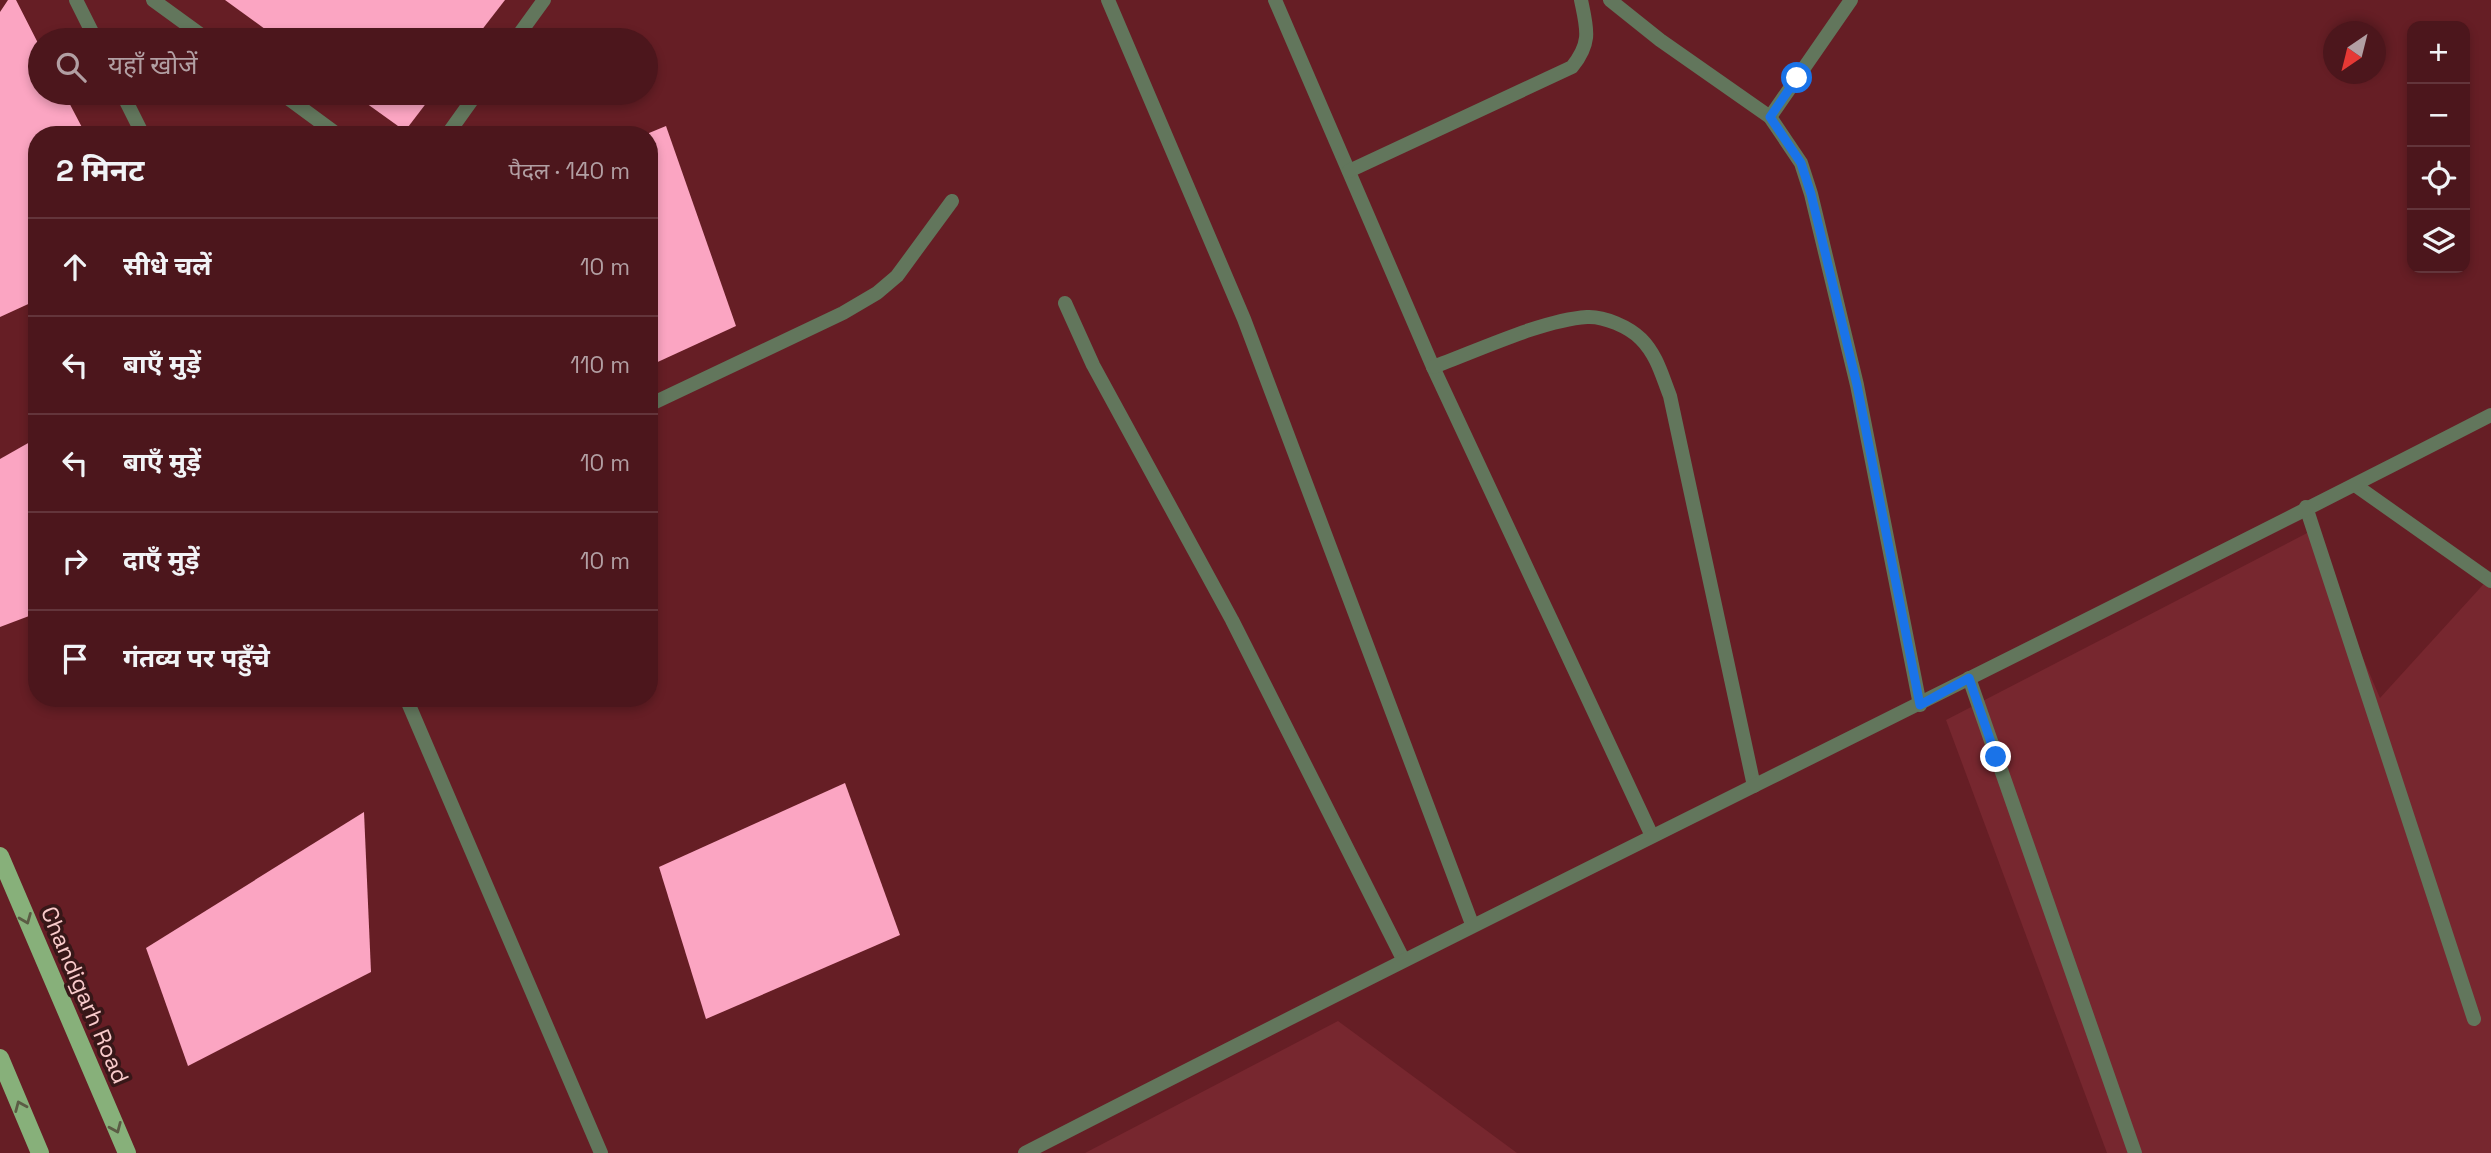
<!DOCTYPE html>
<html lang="hi">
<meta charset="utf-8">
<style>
body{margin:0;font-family:"Space Grotesk","Noto Sans Devanagari",sans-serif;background:#531f25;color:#f1f3f6}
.controls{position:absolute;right:21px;top:21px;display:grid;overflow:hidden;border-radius:14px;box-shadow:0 4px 10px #0003}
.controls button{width:63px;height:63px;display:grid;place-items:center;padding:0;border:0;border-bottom:2px solid #63353b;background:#4c161c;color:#f1f3f6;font:35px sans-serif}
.compass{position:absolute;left:2323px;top:21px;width:63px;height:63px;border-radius:50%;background:#4c161c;box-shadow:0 4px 10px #0003;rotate:215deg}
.stop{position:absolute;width:21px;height:21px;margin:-16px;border:5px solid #1a73e8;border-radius:50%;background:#fff}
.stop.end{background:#1a73e8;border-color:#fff;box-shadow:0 2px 7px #0008}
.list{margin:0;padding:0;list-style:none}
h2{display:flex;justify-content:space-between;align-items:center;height:91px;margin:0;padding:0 28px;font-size:30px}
h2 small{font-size:23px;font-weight:400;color:#b29fa3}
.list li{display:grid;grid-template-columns:46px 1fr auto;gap:21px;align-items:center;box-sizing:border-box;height:98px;padding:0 28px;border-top:2px solid #63353b}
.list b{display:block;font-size:26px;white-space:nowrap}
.list em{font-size:23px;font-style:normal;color:#b29fa3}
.icon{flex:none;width:38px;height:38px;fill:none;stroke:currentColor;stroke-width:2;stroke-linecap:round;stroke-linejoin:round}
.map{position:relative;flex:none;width:2491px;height:1153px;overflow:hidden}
.search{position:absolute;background:#4c161c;box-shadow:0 4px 10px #0003;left:28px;top:28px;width:630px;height:77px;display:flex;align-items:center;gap:18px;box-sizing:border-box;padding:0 24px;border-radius:38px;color:#b29fa3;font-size:26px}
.panel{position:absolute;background:#4c161c;box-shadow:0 4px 10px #0003;left:28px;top:126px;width:630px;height:581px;border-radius:28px}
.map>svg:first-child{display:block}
</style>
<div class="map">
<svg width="2491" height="1153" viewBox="0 0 2491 1153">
<rect width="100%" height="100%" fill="#661e25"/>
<!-- built -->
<g fill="#77272f">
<polygon points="2309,532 2380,698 2491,576 2491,1153 2107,1153 1946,720"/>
<polygon points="1338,1021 1517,1153 1085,1153"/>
</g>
<!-- building -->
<g fill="#fba5c2">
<polygon points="8,0 16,0 40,47 40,93 64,93 86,135 37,135 37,300 0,317 0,12"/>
<polygon points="225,0 505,0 474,40 280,40"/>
<polygon points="352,93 434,93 405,131"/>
<polygon points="666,126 736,326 649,366 649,133"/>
<polygon points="37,438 37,613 0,627 0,459"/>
<polygon points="845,783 900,935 706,1019 659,867"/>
<polygon points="364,812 371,972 188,1066 146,948"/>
</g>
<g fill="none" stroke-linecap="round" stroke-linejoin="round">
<!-- service -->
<g stroke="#62765c" stroke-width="14">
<polyline points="76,0 96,40"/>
<polyline points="153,0 208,40"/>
<polyline points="1108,0 1244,319 1472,924"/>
<polyline points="1275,0 1433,367 1652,836"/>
<polyline points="1610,0 1660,40 1770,117 1801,163 1811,194 1857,385 1920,705"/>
<polyline points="515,40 544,0"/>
<polyline points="122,93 143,135"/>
<polyline points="281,93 338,135"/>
<polyline points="1770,117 1851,0"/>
<polyline points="447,135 477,93"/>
<path d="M1349,171L1572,67C1592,42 1587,29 1581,0"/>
<polyline points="1065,303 1093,365 1232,620 1403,959"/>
<path d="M1433,367C1477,351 1542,320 1587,317C1604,316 1629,327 1641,339C1657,355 1662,376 1670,396L1754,786"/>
<polyline points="649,405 843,313 877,293 897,276 952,201"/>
<polyline points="2355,485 2491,581"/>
<polyline points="2306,507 2474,1019"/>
<polyline points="1969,678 2135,1153"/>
<polyline points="406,698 601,1153"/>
</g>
<!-- minor -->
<path stroke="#62765c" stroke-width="14" d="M1025,1153C1511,903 2004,665 2491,415"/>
<!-- primary -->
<g stroke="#87b07a" stroke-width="18">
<polyline points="0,856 127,1153"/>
<polyline points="0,1058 40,1153"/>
</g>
</g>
<!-- one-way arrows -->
<defs><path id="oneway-chevron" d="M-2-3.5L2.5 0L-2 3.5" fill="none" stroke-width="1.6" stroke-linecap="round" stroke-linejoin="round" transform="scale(1.75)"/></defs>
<g stroke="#5b5c44">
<use href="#oneway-chevron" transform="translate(26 919) rotate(68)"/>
<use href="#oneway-chevron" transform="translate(20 1106) rotate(-113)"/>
<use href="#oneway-chevron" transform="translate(116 1128) rotate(67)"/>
</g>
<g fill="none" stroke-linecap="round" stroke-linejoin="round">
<!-- route -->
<polyline stroke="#1a73e8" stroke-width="9" points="1797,78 1770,117 1801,163 1811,194 1857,385 1920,705 1969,678 1996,757"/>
</g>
<g text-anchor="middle" stroke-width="7" stroke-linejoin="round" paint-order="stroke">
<!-- street labels -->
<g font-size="23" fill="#f9cbcb" stroke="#371718">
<text transform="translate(85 995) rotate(67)" y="8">Chandigarh Road</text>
</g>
</g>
</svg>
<div class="controls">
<button>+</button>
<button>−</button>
<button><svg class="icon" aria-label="locate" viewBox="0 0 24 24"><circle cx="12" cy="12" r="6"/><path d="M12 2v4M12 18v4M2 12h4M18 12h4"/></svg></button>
<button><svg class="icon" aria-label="layers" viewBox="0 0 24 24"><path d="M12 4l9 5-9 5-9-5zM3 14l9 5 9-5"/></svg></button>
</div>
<svg class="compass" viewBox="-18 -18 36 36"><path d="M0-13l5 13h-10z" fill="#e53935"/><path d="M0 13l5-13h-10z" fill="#b29fa3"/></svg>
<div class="stop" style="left:1797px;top:78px"></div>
<div class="stop end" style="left:1996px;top:757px"></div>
<div class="search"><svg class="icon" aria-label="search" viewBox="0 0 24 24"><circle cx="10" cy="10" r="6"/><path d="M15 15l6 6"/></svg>यहाँ खोजें</div>
<section class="panel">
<h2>2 मिनट<small>पैदल · 140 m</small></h2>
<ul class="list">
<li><svg class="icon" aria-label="ahead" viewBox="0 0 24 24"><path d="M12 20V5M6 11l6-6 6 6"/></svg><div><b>सीधे चलें</b></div><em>10 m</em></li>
<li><svg class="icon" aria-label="left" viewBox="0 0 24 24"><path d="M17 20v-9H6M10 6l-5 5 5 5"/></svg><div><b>बाएँ मुड़ें</b></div><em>110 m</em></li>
<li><svg class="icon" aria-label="left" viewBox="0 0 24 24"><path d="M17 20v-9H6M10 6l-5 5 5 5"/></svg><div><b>बाएँ मुड़ें</b></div><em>10 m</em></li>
<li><svg class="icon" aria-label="right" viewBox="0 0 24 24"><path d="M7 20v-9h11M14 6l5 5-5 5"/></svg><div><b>दाएँ मुड़ें</b></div><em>10 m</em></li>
<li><svg class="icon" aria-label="arrive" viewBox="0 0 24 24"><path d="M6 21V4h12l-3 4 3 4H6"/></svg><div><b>गंतव्य पर पहुँचे</b></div></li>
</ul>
</section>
</div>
